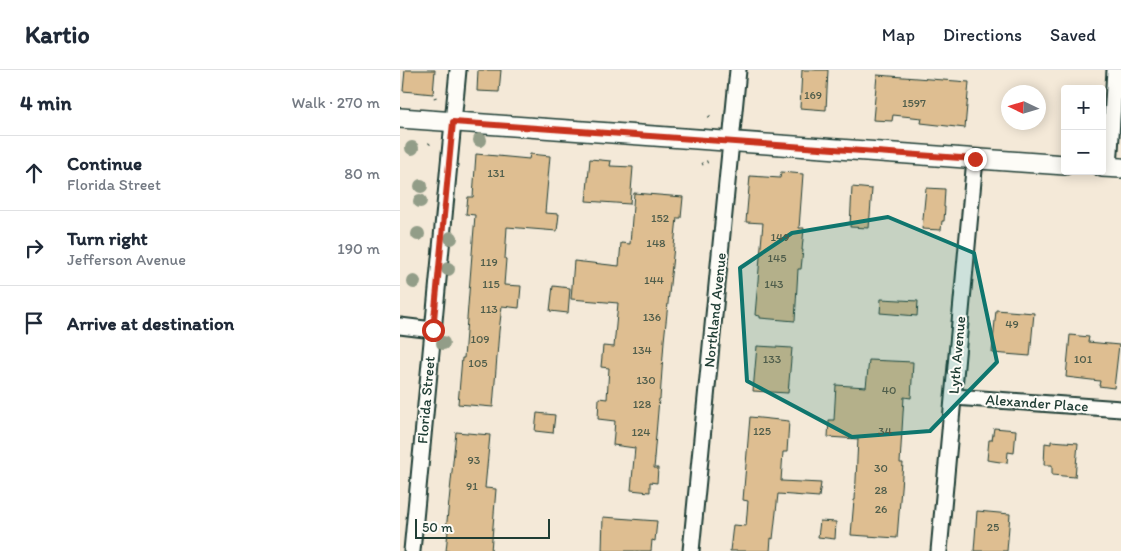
<!DOCTYPE html>
<meta charset="utf-8">
<style>
body{margin:0;font-family:Itim,sans-serif;background:#f2f2f3;color:#1f2937}
.controls{position:absolute;right:15px;top:15px;display:grid;overflow:hidden;border-radius:5px;box-shadow:0 2px 12px #0003}
.controls button{width:45px;height:45px;display:grid;place-items:center;padding:0;border:0;border-bottom:1px solid #e0e1e3;background:#fff;color:#1f2937;font:25px sans-serif}
.compass{position:absolute;left:601px;top:15px;width:45px;height:45px;border-radius:50%;background:#fff;box-shadow:0 2px 12px #0003;rotate:274deg}
.scale{position:absolute;left:15px;bottom:12px;width:135px;box-sizing:border-box;padding-left:5px;border:2px solid #1f3d34;border-top:0;font-size:14px;line-height:18px;white-space:nowrap;color:#1f3d34;-webkit-text-stroke:4px #fdfcf7;paint-order:stroke}
.stop{position:absolute;width:15px;height:15px;margin:-11px;border:4px solid #c8321e;border-radius:50%;background:#fff}
.stop.end{background:#c8321e;border-color:#fff;box-shadow:0 1px 5px #0008}
.list{margin:0;padding:0;list-style:none}
h2{display:flex;justify-content:space-between;align-items:center;height:65px;margin:0;padding:0 20px;font-size:21px}
h2 small{font-size:16px;font-weight:400;color:#747a83}
.list li{display:grid;grid-template-columns:32px 1fr auto;gap:15px;align-items:center;box-sizing:border-box;height:75px;padding:0 20px;border-top:1px solid #e0e1e3}
.list b{display:block;font-size:19px;white-space:nowrap}
.list p{margin:0;font-size:16px;white-space:nowrap;color:#747a83}
.list em{font-size:16px;font-style:normal;color:#747a83}
.icon{flex:none;width:28px;height:28px;fill:none;stroke:currentColor;stroke-width:2;stroke-linecap:round;stroke-linejoin:round}
.map{position:relative;flex:none;width:721px;height:481px;overflow:hidden}
header{display:flex;align-items:center;gap:30px;box-sizing:border-box;height:70px;padding:0 25px;background:#fff;border-bottom:1px solid #e0e1e3}
header strong{font-size:24px}
nav{display:flex;gap:28px;margin-inline-start:auto;font-size:18px}
main{display:flex}
aside{flex:1;background:#fff}
.map>svg:first-child{display:block}
</style>
<header>
<strong>Kartio</strong>
<nav><a>Map</a><a>Directions</a><a>Saved</a></nav>
</header>
<main>
<aside>
<h2>4 min<small>Walk · 270 m</small></h2>
<ul class="list">
<li><svg class="icon" aria-label="ahead" viewBox="0 0 24 24"><path d="M12 20V5M6 11l6-6 6 6"/></svg><div><b>Continue</b><p>Florida Street</p></div><em>80 m</em></li>
<li><svg class="icon" aria-label="right" viewBox="0 0 24 24"><path d="M7 20v-9h11M14 6l5 5-5 5"/></svg><div><b>Turn right</b><p>Jefferson Avenue</p></div><em>190 m</em></li>
<li><svg class="icon" aria-label="arrive" viewBox="0 0 24 24"><path d="M6 21V4h12l-3 4 3 4H6"/></svg><div><b>Arrive at destination</b></div></li>
</ul>
</aside>
<div class="map">
<svg width="721" height="481" viewBox="0 0 721 481">
<rect width="100%" height="100%" fill="#f4e9d8"/>
<filter id="ink" filterUnits="userSpaceOnUse"><feTurbulence type="fractalNoise" baseFrequency=".02" numOctaves="2"/><feDisplacementMap in="SourceGraphic" scale="10" xChannelSelector="R" yChannelSelector="G"/><feConvolveMatrix kernelMatrix="1 2 1 2 8 2 1 2 1" color-interpolation-filters="sRGB"/></filter>
<g filter="url(#ink)">
<!-- building -->
<g fill="#debe91" stroke="#1f3d34">
<polygon points="5,0 35,0 33,24 3,21"/>
<polygon points="78,0 101,0 99,22 77,21"/>
<polygon points="402,0 428,0 426,40 400,38"/>
<polygon points="477,5 569,12 565,58 521,53 522,48 493,45 492,51 473,50"/>
<polygon points="76,84 129,89 130,84 150,86 145,143 159,144 157,161 107,157 105,189 106,189 104,215 121,216 119,238 102,236 99,261 93,337 58,334 62,288 64,288 75,145 66,144 68,127 73,127"/>
<polygon points="190,89 211,91 210,96 233,97 230,134 186,131"/>
<polygon points="381,102 403,104 399,158 404,158 402,180 403,180 401,199 398,199 395,251 360,248 360,246 355,245 363,153 346,152 350,106 380,108"/>
<polygon points="452,117 472,119 469,158 450,157"/>
<polygon points="526,118 545,119 544,137 545,137 544,151 542,151 541,160 522,159"/>
<polygon points="234,123 283,127 281,148 277,148 264,271 260,329 259,329 254,388 255,388 254,398 258,398 257,413 250,412 250,422 231,420 235,378 213,375 215,351 198,349 199,328 207,329 209,298 201,297 203,276 214,277 218,233 171,229 174,191 219,196 221,173 230,174"/>
<polygon points="153,216 170,218 168,243 150,241"/>
<polygon points="481,229 518,231 517,246 480,243"/>
<polygon points="596,240 634,243 630,286 592,283"/>
<polygon points="670,265 689,267 688,272 719,275 714,318 699,316 700,311 666,307"/>
<polygon points="357,276 392,278 388,323 353,321"/>
<polygon points="469,290 513,292 511,328 504,327 500,393 503,393 497,468 451,465 454,430 455,430 458,369 428,367 429,350 434,350 436,315 466,317"/>
<polygon points="137,343 155,345 153,363 135,361"/>
<polygon points="350,347 389,351 387,382 383,382 381,411 421,413 419,427 378,424 373,469 371,468 370,481 330,481 333,455 346,456 348,431 343,430"/>
<polygon points="594,358 616,360 614,383 608,382 607,393 587,390 589,370 592,370"/>
<polygon points="56,362 90,365 85,418 96,419 91,481 46,481 48,461 46,461"/>
<polygon points="651,371 678,373 675,407 652,405 652,395 644,395 645,373 651,374"/>
<polygon points="577,441 610,444 607,481 574,481"/>
<polygon points="203,447 257,451 255,471 252,470 251,481 202,481"/>
<polygon points="420,451 436,452 435,469 418,467"/>
</g>
<g fill="none" stroke-linecap="round" stroke-linejoin="round">
<defs>
<g id="minor">
<polyline points="709,98 715,0"/>
<polyline points="0,256 33,260"/>
<polyline points="554,327 721,339"/>
<polyline points="12,481 58,0"/>
<polyline points="291,481 338,0"/>
<polyline points="539,481 575,89"/>
</g>
<g id="tertiary">
<polyline points="0,48 665,95"/>
<polyline points="702,97 721,98"/>
</g>
</defs>
<!-- minor casing -->
<use href="#minor" stroke="#1f3d34" stroke-width="19"/>
<!-- tertiary casing -->
<use href="#tertiary" stroke="#1f3d34" stroke-width="22"/>
<!-- path -->
<g stroke="#1f3d34" stroke-width="3" stroke-dasharray="1 4" stroke-linecap="butt">
<polyline points="35,27 36,30"/>
<polyline points="309,46 312,50"/>
<polyline points="29,74 32,71"/>
<polyline points="302,94 309,91"/>
</g>
<!-- minor -->
<use href="#minor" stroke="#fdfcf7" stroke-width="15"/>
<!-- tertiary -->
<use href="#tertiary" stroke="#fdfcf7" stroke-width="19"/>
</g>
<!-- trees -->
<g fill="#929d88">
<circle cx="80" cy="70" r="7"/>
<circle cx="12" cy="78" r="7"/>
<circle cx="21" cy="116" r="7"/>
<circle cx="20" cy="131" r="7"/>
<circle cx="18" cy="164" r="7"/>
<circle cx="51" cy="168" r="7"/>
<circle cx="48" cy="199" r="7"/>
<circle cx="14" cy="212" r="7"/>
<circle cx="43" cy="273" r="7"/>
</g>
</g>
<g fill="none" stroke-linecap="round" stroke-linejoin="round" filter="url(#ink)">
<!-- route -->
<polyline stroke="#c8321e" stroke-width="6" points="33,260 53,52 575,89"/>
</g>
<!-- marked area -->
<path fill="#0f766e" fill-opacity="0.2" stroke="#0f766e" stroke-width="4" stroke-linejoin="round" d="M488,147L574,183L597,292L530,361L452,367L347,311L340,198L392,163Z"/>
<g text-anchor="middle" stroke-width="4" stroke-linejoin="round" paint-order="stroke">
<!-- number labels -->
<g font-size="12" fill="#4f5d4b">
<text x="413" y="29">169</text>
<text x="514" y="37">1597</text>
<text x="96" y="107">131</text>
<text x="260" y="152">152</text>
<text x="380" y="171">149</text>
<text x="256" y="177">148</text>
<text x="377" y="192">145</text>
<text x="89" y="196">119</text>
<text x="254" y="214">144</text>
<text x="91" y="218">115</text>
<text x="374" y="218">143</text>
<text x="89" y="243">113</text>
<text x="252" y="251">136</text>
<text x="612" y="258">49</text>
<text x="80" y="273">109</text>
<text x="242" y="284">134</text>
<text x="372" y="293">133</text>
<text x="683" y="293">101</text>
<text x="78" y="297">105</text>
<text x="246" y="314">130</text>
<text x="489" y="324">40</text>
<text x="242" y="338">128</text>
<text x="362" y="365">125</text>
<text x="485" y="365">34</text>
<text x="241" y="366">124</text>
<text x="74" y="394">93</text>
<text x="481" y="402">30</text>
<text x="72" y="420">91</text>
<text x="481" y="424">28</text>
<text x="481" y="443">26</text>
<text x="593" y="461">25</text>
</g>
<!-- street labels -->
<g font-size="15" fill="#1f3d34" stroke="#fdfcf7">
<text transform="translate(315 240) rotate(-84)" y="5">Northland Avenue</text>
<text transform="translate(557 285) rotate(-85)" y="5">Lyth Avenue</text>
<text transform="translate(26 330) rotate(-85)" y="5">Florida Street</text>
<text transform="translate(637 333) rotate(4)" y="5">Alexander Place</text>
</g>
</g>
</svg>
<div class="controls">
<button>+</button>
<button>−</button>
</div>
<svg class="compass" viewBox="-18 -18 36 36"><path d="M0-13l5 13h-10z" fill="#e53935"/><path d="M0 13l5-13h-10z" fill="#747a83"/></svg>
<div class="scale">50 m</div>
<div class="stop" style="left:33px;top:260px"></div>
<div class="stop end" style="left:575px;top:89px"></div>
</div>
</main>
